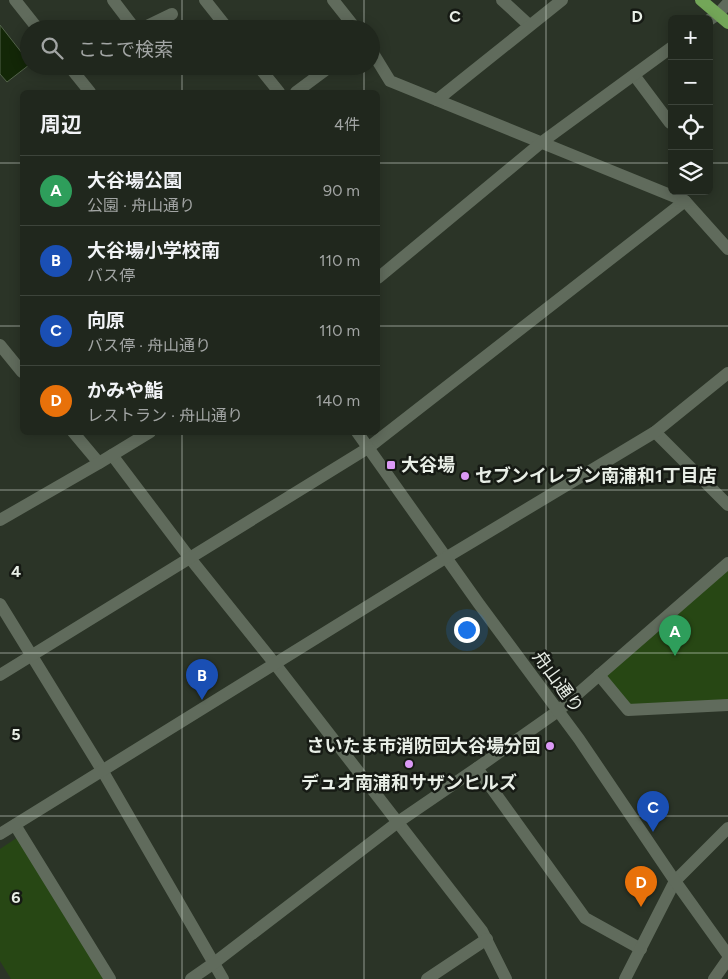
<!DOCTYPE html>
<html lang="ja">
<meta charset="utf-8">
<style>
body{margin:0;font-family:Figtree,"Noto Sans JP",sans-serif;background:#2d332a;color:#f1f3f6}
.controls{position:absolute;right:15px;top:15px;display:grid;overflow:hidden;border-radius:8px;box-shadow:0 2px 12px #0003}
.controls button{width:45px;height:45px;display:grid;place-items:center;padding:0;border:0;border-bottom:1px solid #3d443b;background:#20271d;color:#f1f3f6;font:25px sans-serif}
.you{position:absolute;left:466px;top:629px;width:18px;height:18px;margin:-12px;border:4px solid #fff;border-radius:50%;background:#1a73e8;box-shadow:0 0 0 8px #1a73e833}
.badge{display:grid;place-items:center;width:32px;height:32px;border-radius:50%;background:#95b2f1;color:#fff;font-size:16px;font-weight:700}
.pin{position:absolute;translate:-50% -41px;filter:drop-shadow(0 1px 2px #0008)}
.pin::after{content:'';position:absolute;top:26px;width:18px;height:15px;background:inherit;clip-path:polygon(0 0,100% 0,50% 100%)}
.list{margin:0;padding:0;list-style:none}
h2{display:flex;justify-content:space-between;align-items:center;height:65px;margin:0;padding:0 20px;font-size:21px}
h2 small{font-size:16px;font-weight:400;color:#a2a5a4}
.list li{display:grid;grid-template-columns:32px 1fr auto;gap:15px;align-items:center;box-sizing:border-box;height:70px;padding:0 20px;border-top:1px solid #3d443b}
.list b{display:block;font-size:19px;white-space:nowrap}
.list p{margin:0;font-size:16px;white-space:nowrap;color:#a2a5a4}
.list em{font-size:16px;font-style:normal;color:#a2a5a4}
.icon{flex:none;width:28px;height:28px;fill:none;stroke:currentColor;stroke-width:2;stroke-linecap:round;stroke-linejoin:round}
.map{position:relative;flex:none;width:728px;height:979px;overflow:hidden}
.search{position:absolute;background:#20271d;box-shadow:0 2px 12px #0003;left:20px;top:20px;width:360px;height:55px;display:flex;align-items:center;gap:12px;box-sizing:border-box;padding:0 18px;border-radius:28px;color:#a2a5a4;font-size:19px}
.panel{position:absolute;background:#20271d;box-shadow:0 2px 12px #0003;left:20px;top:90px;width:360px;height:345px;border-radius:8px}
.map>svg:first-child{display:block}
</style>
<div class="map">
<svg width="728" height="979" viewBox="0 0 728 979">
<rect width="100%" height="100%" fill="#2b3427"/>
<!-- green -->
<g fill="#274714">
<polygon points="728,563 728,699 628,710 599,675"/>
<polygon points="18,837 105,979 11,979 0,961 0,849"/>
</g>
<!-- water -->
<polygon fill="#132707" stroke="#53634a" points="0,25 29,62 29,65 7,82 0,74"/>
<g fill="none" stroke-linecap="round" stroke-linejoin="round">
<!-- minor -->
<g stroke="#606b5c" stroke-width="12">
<polyline points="113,0 135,29"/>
<polyline points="205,0 228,29"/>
<polyline points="333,0 356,29"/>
<polyline points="502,0 529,25"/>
<polyline points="709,20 718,14 728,3"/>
<polyline points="141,29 172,14"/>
<polyline points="371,50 390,81 685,201 728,249"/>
<polyline points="258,66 279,92"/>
<polyline points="634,75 670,123"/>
<polyline points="296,92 331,66"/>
<polyline points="437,100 562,0"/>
<polyline points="378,278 542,142 672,47"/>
<polyline points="0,345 22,372"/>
<polyline points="73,432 99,463"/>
<polyline points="112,455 189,557 275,664 482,931 506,979"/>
<polyline points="0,520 99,463 150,432"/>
<polyline points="0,604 102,770 223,979"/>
<polyline points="0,675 368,448 685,201"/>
<polyline points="599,675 628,710 728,705"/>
<polyline points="477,768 585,918 641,949"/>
<polyline points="15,825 110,979"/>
<polyline points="191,979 214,963 398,822 477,768 558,711 728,563"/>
<polyline points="427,979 487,939"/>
<polyline points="625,979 675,881 728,828"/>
<polyline points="714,979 728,959"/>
</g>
<!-- tertiary -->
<g stroke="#606b5c" stroke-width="12">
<polyline points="15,0 38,29"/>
<polyline points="69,66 90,92"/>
<polyline points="357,432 479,604 579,739 675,881 728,955"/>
<polyline points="655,432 728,505"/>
<polyline points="0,834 447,557 655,432 728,373"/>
</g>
<!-- primary -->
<polyline stroke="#73a658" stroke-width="12" points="701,0 728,23"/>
</g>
<!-- grid -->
<path fill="none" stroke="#e8eee6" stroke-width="1" stroke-opacity="0.55" d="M182,0V29M364,0V29M546,0V979M182,66V92M364,66V92M0,163H22M378,163H672M709,163H728M0,326H22M378,326H728M182,432V979M364,432V979M0,490H728M0,653H728M0,816H728"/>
<!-- markers -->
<g fill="#db99f5" stroke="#161a14" stroke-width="2">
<rect x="386" y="460" width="10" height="10" rx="2.5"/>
<circle cx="465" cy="476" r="5"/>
<circle cx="550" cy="746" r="5"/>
<circle cx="409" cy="764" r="5"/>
</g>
<g text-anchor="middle" stroke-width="5" stroke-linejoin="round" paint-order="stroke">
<!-- poi labels -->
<g font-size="18" font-weight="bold" fill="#e8eee6" stroke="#161a14" text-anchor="start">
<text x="401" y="471">大谷場</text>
<text x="475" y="482">セブンイレブン南浦和1丁目店</text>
<text x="540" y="752" text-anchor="end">さいたま市消防団大谷場分団</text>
<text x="409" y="789" text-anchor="middle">デュオ南浦和サザンヒルズ</text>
</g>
<!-- street labels -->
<g font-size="18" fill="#e8eee6" stroke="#161a14">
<text transform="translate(558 682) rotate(54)" y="6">舟山通り</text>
</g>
</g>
<g font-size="16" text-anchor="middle" font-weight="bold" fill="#e8eee6" stroke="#161a14" stroke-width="5" stroke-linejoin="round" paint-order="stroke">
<text x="455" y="22">C</text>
<text x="637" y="22">D</text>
<text x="16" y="577">4</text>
<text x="16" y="740">5</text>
<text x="16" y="903">6</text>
</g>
</svg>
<div class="controls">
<button>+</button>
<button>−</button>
<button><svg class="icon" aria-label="locate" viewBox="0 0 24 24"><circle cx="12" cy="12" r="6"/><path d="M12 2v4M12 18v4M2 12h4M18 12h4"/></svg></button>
<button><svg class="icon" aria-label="layers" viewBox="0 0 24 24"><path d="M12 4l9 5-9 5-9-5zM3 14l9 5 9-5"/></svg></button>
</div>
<div class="you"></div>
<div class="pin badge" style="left:675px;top:656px;background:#2e9e5b">A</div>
<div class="pin badge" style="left:202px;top:700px;background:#1a4fb4">B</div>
<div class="pin badge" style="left:653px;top:832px;background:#1a4fb4">C</div>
<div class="pin badge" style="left:641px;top:907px;background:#e8710a">D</div>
<div class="search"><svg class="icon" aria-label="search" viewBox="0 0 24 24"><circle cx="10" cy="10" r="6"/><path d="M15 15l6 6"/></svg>ここで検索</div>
<section class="panel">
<h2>周辺<small>4件</small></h2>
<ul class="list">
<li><span class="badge" style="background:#2e9e5b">A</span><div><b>大谷場公園</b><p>公園 · 舟山通り</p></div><em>90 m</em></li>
<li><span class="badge" style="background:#1a4fb4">B</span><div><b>大谷場小学校南</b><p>バス停</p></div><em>110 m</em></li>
<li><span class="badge" style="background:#1a4fb4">C</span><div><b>向原</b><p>バス停 · 舟山通り</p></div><em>110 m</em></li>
<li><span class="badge" style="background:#e8710a">D</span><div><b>かみや鮨</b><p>レストラン · 舟山通り</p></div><em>140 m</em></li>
</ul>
</section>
</div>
